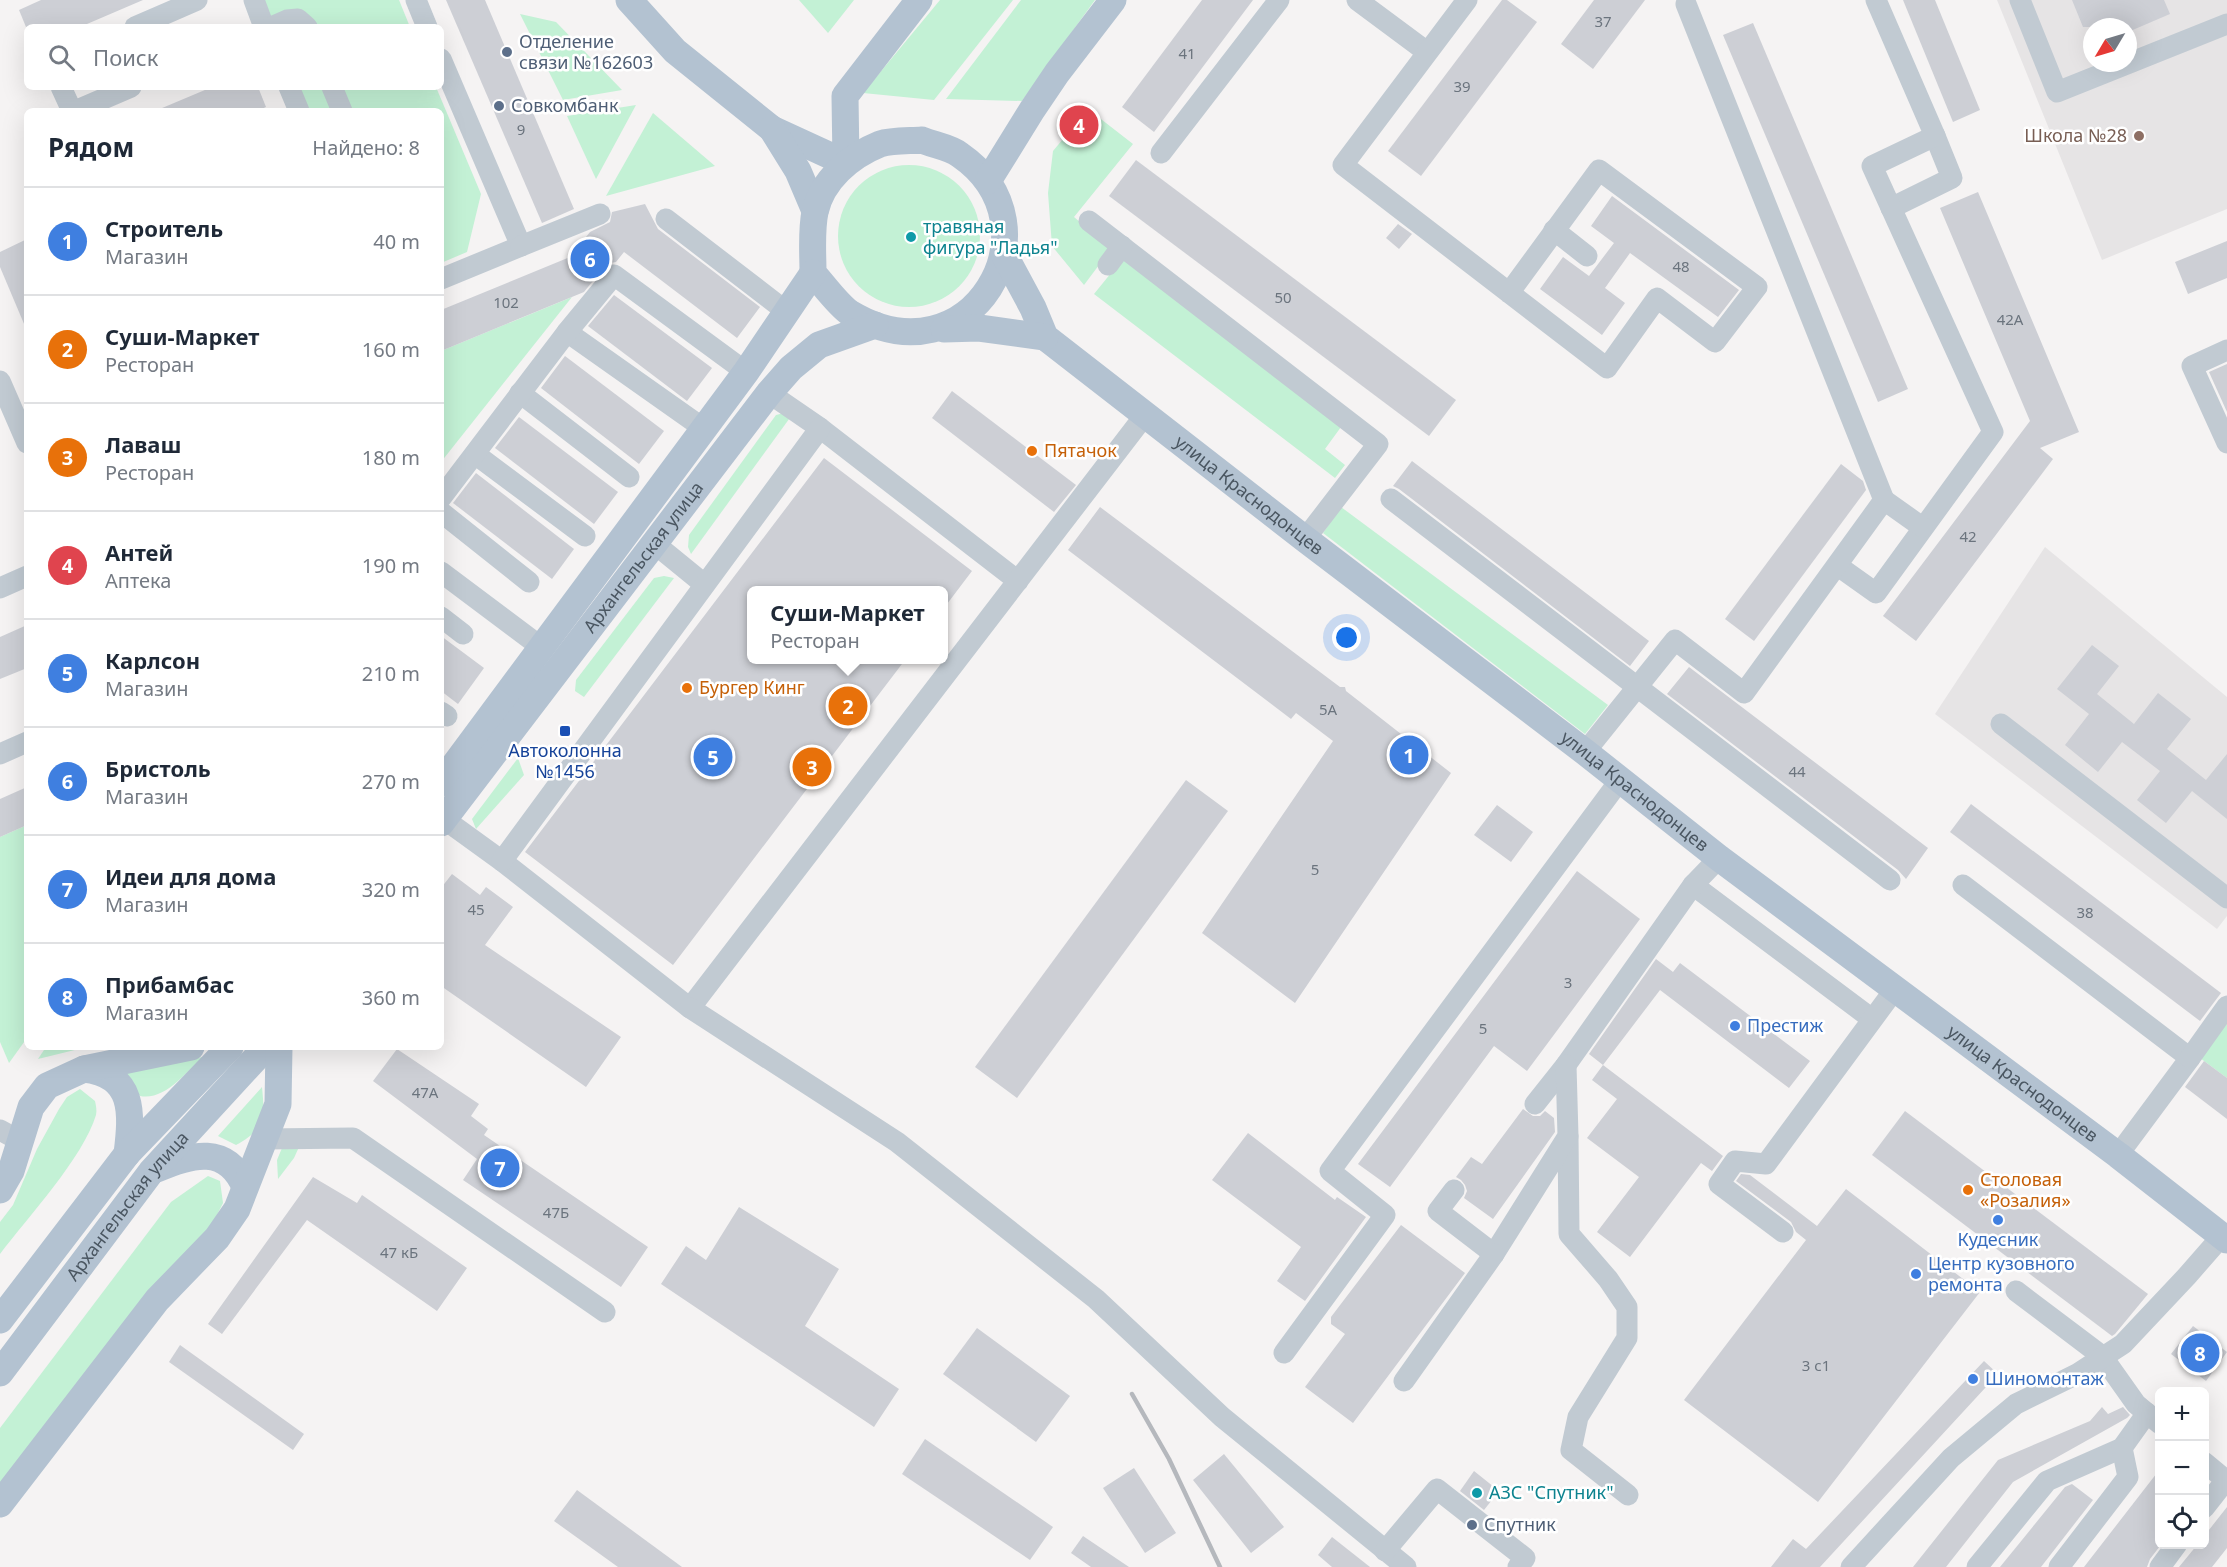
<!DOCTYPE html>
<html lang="ru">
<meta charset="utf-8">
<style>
body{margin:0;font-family:"Noto Sans",sans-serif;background:#f6f6f7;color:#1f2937}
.controls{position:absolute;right:18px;bottom:18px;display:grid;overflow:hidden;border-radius:9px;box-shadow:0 6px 24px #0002}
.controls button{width:54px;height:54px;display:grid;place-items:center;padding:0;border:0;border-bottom:2px solid #e0e1e3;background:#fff;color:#1f2937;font:30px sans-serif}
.compass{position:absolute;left:2083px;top:18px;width:54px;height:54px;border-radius:50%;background:#fff;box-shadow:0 6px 24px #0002;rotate:232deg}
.you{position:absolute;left:1347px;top:638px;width:21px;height:21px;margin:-15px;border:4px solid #fff;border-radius:50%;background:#1a73e8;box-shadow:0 0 0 9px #1a73e833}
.badge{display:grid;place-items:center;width:39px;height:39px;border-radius:50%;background:#db2777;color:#fff;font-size:20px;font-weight:700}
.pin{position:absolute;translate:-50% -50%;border:3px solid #fff;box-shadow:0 2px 6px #0006}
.popup{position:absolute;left:747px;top:586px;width:201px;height:78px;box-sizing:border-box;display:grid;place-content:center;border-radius:9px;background:#fff;filter:drop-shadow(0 2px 4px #0005);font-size:20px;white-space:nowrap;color:#747a83}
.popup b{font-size:22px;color:#1f2937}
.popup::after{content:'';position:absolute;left:50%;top:100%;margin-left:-12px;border:12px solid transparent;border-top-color:#fff}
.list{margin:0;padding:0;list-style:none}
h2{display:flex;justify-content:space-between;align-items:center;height:78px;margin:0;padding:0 24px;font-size:26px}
h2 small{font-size:20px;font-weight:400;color:#747a83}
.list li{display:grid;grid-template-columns:39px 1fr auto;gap:18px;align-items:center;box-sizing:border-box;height:108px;padding:0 24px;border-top:2px solid #e0e1e3}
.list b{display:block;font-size:22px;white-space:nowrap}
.list p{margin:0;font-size:20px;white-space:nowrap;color:#747a83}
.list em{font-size:20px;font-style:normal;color:#747a83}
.icon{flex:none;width:33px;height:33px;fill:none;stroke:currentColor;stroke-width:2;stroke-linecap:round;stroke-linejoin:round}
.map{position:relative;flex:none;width:2227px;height:1567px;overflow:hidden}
.search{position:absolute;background:#fff;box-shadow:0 6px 24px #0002;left:24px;top:24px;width:420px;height:66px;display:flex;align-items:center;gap:15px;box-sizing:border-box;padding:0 21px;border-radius:9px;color:#747a83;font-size:22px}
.panel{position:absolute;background:#fff;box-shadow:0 6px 24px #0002;left:24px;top:108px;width:420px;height:942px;border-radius:9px}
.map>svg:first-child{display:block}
</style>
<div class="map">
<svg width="2227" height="1567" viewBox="0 0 2227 1567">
<rect width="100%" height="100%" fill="#f5f3f3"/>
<!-- education -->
<g fill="#e6e4e5" fill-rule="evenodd">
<path d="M1997,0H2227V209L2102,260ZM2092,27H2128V63H2092Z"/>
<polygon points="2045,547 2227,697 2227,916 2217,929 1935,714"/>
</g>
<!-- green -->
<g fill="#c3f1d5">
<polygon points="263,0 399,0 410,27 274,27"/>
<polygon points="799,0 854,0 828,33"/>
<polygon points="940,0 1013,0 934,100 863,93"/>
<polygon points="1021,0 1095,0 1022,101 946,99"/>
<polygon points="520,14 556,22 622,90 563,100"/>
<polygon points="298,87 436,87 481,194 467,252 441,263 441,111 308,111"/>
<polygon points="636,105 596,179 567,116"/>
<polygon points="1088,109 1133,144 1074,217 1111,249 1084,285 1052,246 1048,193 1053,151"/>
<polygon points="653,113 715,166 606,196"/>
<circle cx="909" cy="236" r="71"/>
<polygon points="1124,257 1341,427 1325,449 1345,465 1335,478 1094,294"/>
<polygon points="572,297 441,462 441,351"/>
<polygon points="784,413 792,415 691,554 688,547 689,535 776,415"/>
<polygon points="1341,507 1608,705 1585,734 1323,533"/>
<polygon points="664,576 674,578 584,697 575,691 576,680 654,578"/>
<polygon points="518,758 524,775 476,829 472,819"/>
<polygon points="27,825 27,1038 9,1063 0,1042 0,837"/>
<polygon points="2227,1023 2227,1078 2200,1058"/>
<polygon points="46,1047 87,1047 38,1059"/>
<path d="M203,1057C186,1072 165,1101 140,1096L119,1071Z"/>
<path d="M262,1087C265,1119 266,1128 236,1145L218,1136Z"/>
<path d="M80,1089L95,1101C96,1106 97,1110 96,1115C83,1158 28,1217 0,1254V1222L13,1205L37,1149L59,1109L67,1097Z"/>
<polygon points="299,1147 294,1158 278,1179 277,1160 282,1148"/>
<polygon points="208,1176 220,1181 223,1203 208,1233 0,1488 0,1428 171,1202"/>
</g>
<!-- building -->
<g fill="#cdcfd5">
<polygon points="41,0 143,0 80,27 26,27 19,10"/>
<polygon points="446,0 485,0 574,209 542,223"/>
<polygon points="1202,0 1253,0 1154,132 1122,107"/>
<polygon points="1502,0 1507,0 1537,22 1421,176 1388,151"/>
<polygon points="1594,0 1645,0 1593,69 1561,44"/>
<polygon points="1903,0 1935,0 1980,110 1953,122"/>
<polygon points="2072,0 2164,0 2170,14 2128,32 2128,27 2083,27"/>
<polygon points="1753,23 1908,389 1878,402 1723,35"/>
<polygon points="212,87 258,87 266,107 257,111 155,111"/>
<polygon points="1136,160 1456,400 1429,436 1109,196"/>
<polygon points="1978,192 2079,432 2040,448 2053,459 1916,641 1883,616 2030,421 1940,208"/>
<polygon points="1612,196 1739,290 1718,317 1630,253 1605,288 1625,303 1602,335 1540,289 1563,257 1589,276 1614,243 1591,226"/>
<polygon points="645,204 658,229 760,307 737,338 624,252 616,262 610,263 604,267 584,292 441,351 441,310 570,257 590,232 610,222 612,212"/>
<polygon points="1398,224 1412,234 1399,249 1386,238"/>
<polygon points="27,239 27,331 0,267 0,252"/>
<polygon points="2227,241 2227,278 2188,294 2175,262"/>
<polygon points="614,295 712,368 687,401 588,326"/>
<polygon points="565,356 664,431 639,464 541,388"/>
<polygon points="2227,364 2227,412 2209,372"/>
<polygon points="952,391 1076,485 1054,512 932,418"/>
<polygon points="519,417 618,492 594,524 495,448"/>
<polygon points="824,458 972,571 944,608 944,591 752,591 752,660 905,660 673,965 525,852"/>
<polygon points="1412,461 1649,641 1630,666 1399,489 1393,486"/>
<polygon points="1841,464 1863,481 1866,490 1754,641 1725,619"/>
<polygon points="476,473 574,549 552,579 453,503"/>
<polygon points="1100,507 1340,687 1345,687 1346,691 1451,773 1295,1003 1202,933 1333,741 1296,713 1291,719 1068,550"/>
<polygon points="27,625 27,668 0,679 0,637"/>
<polygon points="441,636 484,668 458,704 441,691"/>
<polygon points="2092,645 2119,666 2097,694 2134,724 2158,693 2191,719 2167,749 2206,780 2227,754 2227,819 2192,791 2166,823 2137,800 2160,771 2122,742 2098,772 2065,745 2089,714 2057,689"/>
<polygon points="1689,667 1928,848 1906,879 1898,870 1667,694"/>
<polygon points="1186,780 1228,811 1017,1098 975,1067"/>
<polygon points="27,787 27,825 0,837 0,799"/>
<polygon points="1971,804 2221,993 2200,1021 1950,832"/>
<polygon points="1497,805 1533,832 1511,862 1474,835"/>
<polygon points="1577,871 1640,919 1527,1071 1494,1046 1390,1187 1358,1164"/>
<polygon points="452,874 480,895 486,887 513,907 485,945 621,1037 586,1087 441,986 441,888"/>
<polygon points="1656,959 1673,972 1680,963 1810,1061 1789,1088 1660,990 1603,1065 1589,1054"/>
<polygon points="397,1049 479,1104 471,1116 488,1129 484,1135 648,1247 621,1287 463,1180 477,1159 373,1081"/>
<polygon points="2204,1061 2227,1078 2227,1119 2185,1087"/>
<polygon points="1603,1065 1723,1156 1712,1171 1701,1163 1630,1257 1597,1232 1639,1177 1587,1138 1617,1099 1592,1080"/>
<polygon points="1523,1109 1533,1116 1540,1116 1545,1111 1554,1118 1555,1132 1493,1219 1464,1198 1467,1191 1465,1185 1461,1180 1456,1177 1471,1157 1482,1164"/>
<polygon points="1905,1111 2148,1294 2115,1334 2112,1336 1872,1155"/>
<polygon points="1248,1133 1335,1200 1337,1197 1366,1217 1305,1301 1277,1281 1301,1247 1212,1180"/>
<polygon points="1741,1174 1750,1175 1817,1226 1846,1189 1980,1292 1818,1502 1684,1400 1806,1240 1796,1232 1791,1222 1736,1181"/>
<polygon points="313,1177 357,1203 362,1195 467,1268 437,1311 307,1220 222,1334 208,1324"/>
<polygon points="739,1207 839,1269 805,1326 899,1389 874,1427 661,1284 686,1246 706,1260"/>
<polygon points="1401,1225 1465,1273 1353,1423 1305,1387 1345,1334 1331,1324 1331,1317"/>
<polygon points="2193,1326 2227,1352 2206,1381 2171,1354"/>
<polygon points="977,1328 1070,1396 1036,1442 943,1374"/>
<polygon points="180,1345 304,1434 293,1450 169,1362"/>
<polygon points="1984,1361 1998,1374 1820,1567 1771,1567 1793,1539 1806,1549"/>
<polygon points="2102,1407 2108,1414 2123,1407 2130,1415 2127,1418 2013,1482 1946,1567 1913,1567 1998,1460 2090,1421"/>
<polygon points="925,1439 1053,1527 1030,1560 902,1474"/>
<polygon points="1224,1454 1284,1527 1251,1553 1193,1480"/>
<polygon points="1134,1468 1176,1533 1145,1553 1103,1488"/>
<polygon points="2160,1469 2160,1546 2150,1559 2147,1567 2084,1567"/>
<polygon points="1474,1471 1499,1491 1484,1510 1460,1491"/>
<polygon points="2072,1484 2093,1500 2041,1567 2000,1567 2065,1487"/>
<polygon points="577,1490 682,1567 618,1567 554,1521"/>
<polygon points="2227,1507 2227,1548 2212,1567 2179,1567 2197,1545 2205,1545 2205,1535"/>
<polygon points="1083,1536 1129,1567 1091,1567 1071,1553"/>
<polygon points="1332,1537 1370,1567 1332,1567 1318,1555"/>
</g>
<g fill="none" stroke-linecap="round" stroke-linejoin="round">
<!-- minor -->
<g stroke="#c1cad2" stroke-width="21">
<polyline points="254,0 264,27"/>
<polyline points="416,0 427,27"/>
<polyline points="1357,0 1427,52"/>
<polyline points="1467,0 1343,165 1607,368 1657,298 1715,342 1757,287 1599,170 1509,293"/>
<polyline points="2020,0 2057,92 2227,24"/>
<polyline points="1686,4 1884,500"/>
<polyline points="135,27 197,0"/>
<polyline points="271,27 287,20 298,19 307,27"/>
<polyline points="441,59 521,246 441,279"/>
<polyline points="61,87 72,111"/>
<polyline points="289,87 299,111"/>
<polyline points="332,87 342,111"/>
<polyline points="75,111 131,87"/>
<polyline points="1161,153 1279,0"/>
<polyline points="1891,208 1952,178 1935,136"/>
<polyline points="666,219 787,312"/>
<polyline points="1089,221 1378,444 1305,539"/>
<polyline points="1554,230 1587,256"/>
<polyline points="521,246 600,214"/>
<polyline points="1108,265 1122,246"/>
<polyline points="567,332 703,428"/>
<polyline points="2227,350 2192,366 2227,443"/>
<polyline points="0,381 27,443"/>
<polyline points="520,393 629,477"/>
<polyline points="769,393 820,428 1018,581"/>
<polyline points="475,454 585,536"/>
<polyline points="441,498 567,332 614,275 746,372"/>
<polyline points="1391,499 1890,880"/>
<polyline points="441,512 529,582"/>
<polyline points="655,544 704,584"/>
<polyline points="1838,566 1876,593 1993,432 1872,166 1935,136 1876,0"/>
<polyline points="441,572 541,647"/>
<polyline points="0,588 27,576"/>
<polyline points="441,617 463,634"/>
<polyline points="441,712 447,716"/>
<polyline points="2001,724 2227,898"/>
<polyline points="1585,752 1675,640 1744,693 1884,500 1922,527"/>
<polyline points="0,754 27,742"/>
<polyline points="444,819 502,861 690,1008 1145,415"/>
<polyline points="502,861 820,428"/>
<polyline points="1693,885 1872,1019"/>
<polyline points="1963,885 2190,1058 2118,1155"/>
<polyline points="690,1008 897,1142 1096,1299 1222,1417 1406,1567"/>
<polyline points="2190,1058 2227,1006"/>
<polyline points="1535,1104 1566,1065 1693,885 1719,858"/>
<polyline points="0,1130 20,1141"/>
<polyline points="1568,1136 1569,1234 1608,1279 1627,1307 1627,1338 1578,1417 1571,1450 1628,1495"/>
<polyline points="264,1139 353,1138 605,1312"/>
<polyline points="1454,1190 1438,1211 1494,1254 1568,1136 1566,1065"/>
<polyline points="1783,1232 1719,1184 1735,1161 1766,1164 1895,989"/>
<polyline points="2016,1291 2102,1356 2136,1404 2160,1424"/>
<polyline points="1284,1353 1385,1215 1330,1171 1620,780"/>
<polyline points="1404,1381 1494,1254"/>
<polyline points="2204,1462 2227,1481"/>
<polyline points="2204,1508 2226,1480"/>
<polyline points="1385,1551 1437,1489 1525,1558 1518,1567"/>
<polyline points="1851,1567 1951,1458 2016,1404 2077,1374 2123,1344 2187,1276 2222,1236"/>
<polyline points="1977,1567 2047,1481 2122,1448 2147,1413"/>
<polyline points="2059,1567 2128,1477 2122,1448"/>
<polyline points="2160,1567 2177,1544"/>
</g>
<!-- major -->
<g stroke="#b3c2d1" stroke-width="27">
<polyline points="629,0 675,51 772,129 846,163 845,96 919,0"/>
<polyline points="772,129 798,171 815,211"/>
<path d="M922,140C933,145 950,147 960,155C1063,226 971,386 850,313C838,305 823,284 813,273C813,253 811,231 815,212C822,180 850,156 880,144C892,140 909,141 922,140Z"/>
<polyline points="988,181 1032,110 1057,73 1113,0"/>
<path id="s1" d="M1004,254L1033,308L1045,337L1305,539L1585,752L1719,858L2118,1155L2227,1240"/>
<polyline points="944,329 979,328 1045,337"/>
<polyline points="441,783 746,372 813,273"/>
<path id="s2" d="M441,823L769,393L791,368L819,345L875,325"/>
<path d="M84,1069C135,1075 132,1113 127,1154"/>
<path d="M157,1169C191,1154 227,1144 245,1187"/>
<polyline points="0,1190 11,1171 31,1107 47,1086 84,1069 191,1047"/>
<polyline points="0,1320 127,1154 230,1047"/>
<path id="s3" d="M0,1373L151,1172L266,1047"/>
<polyline points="0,1504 157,1300 217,1238 237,1209 278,1104 279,1047"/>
</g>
<!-- rail -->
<polyline stroke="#b5b8bd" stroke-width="4.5" points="1132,1394 1169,1459 1220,1567"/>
</g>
<!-- markers -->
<g fill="#5c6f8a" stroke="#fff" stroke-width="2">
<circle cx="507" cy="52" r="6"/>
<circle cx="499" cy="106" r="6"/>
<circle cx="1472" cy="1525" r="6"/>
</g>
<circle fill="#8d6e63" stroke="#fff" stroke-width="2" cx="2139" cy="136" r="6"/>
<g fill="#0f9aa8" stroke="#fff" stroke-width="2">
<circle cx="911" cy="237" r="6"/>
<circle cx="1477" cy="1493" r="6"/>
</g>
<g fill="#e8710a" stroke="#fff" stroke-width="2">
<circle cx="1032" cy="451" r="6"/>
<circle cx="687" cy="688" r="6"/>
<circle cx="1968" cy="1190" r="6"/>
</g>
<rect fill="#1a4fb4" stroke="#fff" stroke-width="2" x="559" y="725" width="12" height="12" rx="3"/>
<g fill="#3f7fe0" stroke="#fff" stroke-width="2">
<circle cx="1735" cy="1026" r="6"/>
<circle cx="1998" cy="1220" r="6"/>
<circle cx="1916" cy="1274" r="6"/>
<circle cx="1973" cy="1379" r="6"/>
</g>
<g text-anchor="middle" stroke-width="5" stroke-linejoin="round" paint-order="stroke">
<!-- number labels -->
<g font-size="15" fill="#6b747e">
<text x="1603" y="27">37</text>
<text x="1187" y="59">41</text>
<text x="1462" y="92">39</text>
<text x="521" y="135">9</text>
<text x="1681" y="272">48</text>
<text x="1283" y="303">50</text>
<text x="506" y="308">102</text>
<text x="2010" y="325">42А</text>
<text x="1968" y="542">42</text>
<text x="1328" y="715">5А</text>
<text x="1797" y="777">44</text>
<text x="1315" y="875">5</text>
<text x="476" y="915">45</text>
<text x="2085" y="918">38</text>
<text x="1568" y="988">3</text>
<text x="1483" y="1034">5</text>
<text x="425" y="1098">47А</text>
<text x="556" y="1218">47Б</text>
<text x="399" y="1258">47 кБ</text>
<text x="1816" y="1371">3 с1</text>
</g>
<!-- service labels -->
<g font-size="18" fill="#4e5e75" stroke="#fff" text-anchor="start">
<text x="519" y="48">Отделение<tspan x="519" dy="21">связи №162603</tspan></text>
<text x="511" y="112">Совкомбанк</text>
<text x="1484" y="1531">Спутник</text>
</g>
<!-- education labels -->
<g font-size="18" fill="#785e54" stroke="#fff" text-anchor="end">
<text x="2127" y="142">Школа №28</text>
</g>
<!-- culture labels -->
<g font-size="18" fill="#0d838f" stroke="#fff" text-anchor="start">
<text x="923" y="233">травяная<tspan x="923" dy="21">фигура "Ладья"</tspan></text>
<text x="1489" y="1499">АЗС "Спутник"</text>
</g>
<!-- food labels -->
<g font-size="18" fill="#c56008" stroke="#fff" text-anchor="start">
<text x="1044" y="457">Пятачок</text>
<text x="699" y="694">Бургер Кинг</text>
<text x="1980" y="1186">Столовая<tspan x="1980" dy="21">«Розалия»</tspan></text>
</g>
<!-- street labels -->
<g font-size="18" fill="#4a5661" stroke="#fff">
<text dy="6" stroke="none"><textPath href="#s1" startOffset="351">улица Краснодонцев</textPath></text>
<text dy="6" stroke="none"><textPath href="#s2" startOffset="334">Архангельская улица</textPath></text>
<text dy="6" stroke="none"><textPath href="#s1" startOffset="837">улица Краснодонцев</textPath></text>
<text dy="6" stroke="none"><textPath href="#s1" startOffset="1323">улица Краснодонцев</textPath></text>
<text dy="6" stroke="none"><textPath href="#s3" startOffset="210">Архангельская улица</textPath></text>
</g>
<!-- transit labels -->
<g font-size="18" fill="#164399" stroke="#fff">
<text x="565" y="757">Автоколонна<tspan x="565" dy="21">№1456</tspan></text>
</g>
<!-- shop labels -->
<g font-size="18" fill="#366cbe" stroke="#fff" text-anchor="start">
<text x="1747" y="1032">Престиж</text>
<text x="1998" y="1246" text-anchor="middle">Кудесник</text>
<text x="1928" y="1270">Центр кузовного<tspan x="1928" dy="21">ремонта</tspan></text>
<text x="1985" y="1385">Шиномонтаж</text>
</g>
</g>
</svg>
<div class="controls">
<button>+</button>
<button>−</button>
<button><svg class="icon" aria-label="locate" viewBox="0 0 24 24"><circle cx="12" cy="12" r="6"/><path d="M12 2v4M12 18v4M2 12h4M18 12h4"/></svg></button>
</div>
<svg class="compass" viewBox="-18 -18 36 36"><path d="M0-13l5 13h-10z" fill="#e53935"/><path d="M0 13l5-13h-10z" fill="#747a83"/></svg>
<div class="you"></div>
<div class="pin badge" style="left:1409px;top:755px;background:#3f7fe0">1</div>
<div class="pin badge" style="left:848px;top:706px;background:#e8710a">2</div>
<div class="popup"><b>Суши-Маркет</b>Ресторан</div>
<div class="pin badge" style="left:812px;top:767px;background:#e8710a">3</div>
<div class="pin badge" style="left:1079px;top:125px;background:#e0444e">4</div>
<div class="pin badge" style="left:713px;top:757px;background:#3f7fe0">5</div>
<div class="pin badge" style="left:590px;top:259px;background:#3f7fe0">6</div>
<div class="pin badge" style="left:500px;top:1168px;background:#3f7fe0">7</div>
<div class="pin badge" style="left:2200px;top:1353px;background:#3f7fe0">8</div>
<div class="search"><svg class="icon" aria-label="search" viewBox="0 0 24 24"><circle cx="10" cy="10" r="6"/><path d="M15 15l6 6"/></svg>Поиск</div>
<section class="panel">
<h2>Рядом<small>Найдено: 8</small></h2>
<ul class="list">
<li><span class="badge" style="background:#3f7fe0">1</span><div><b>Строитель</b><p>Магазин</p></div><em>40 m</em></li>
<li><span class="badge" style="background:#e8710a">2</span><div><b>Суши-Маркет</b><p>Ресторан</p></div><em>160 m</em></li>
<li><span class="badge" style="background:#e8710a">3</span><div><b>Лаваш</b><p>Ресторан</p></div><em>180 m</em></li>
<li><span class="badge" style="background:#e0444e">4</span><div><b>Антей</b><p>Аптека</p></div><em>190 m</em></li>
<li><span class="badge" style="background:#3f7fe0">5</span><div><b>Карлсон</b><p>Магазин</p></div><em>210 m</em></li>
<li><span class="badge" style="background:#3f7fe0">6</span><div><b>Бристоль</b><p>Магазин</p></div><em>270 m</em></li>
<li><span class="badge" style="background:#3f7fe0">7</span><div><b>Идеи для дома</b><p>Магазин</p></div><em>320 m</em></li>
<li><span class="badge" style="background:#3f7fe0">8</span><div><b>Прибамбас</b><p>Магазин</p></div><em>360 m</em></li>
</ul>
</section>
</div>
